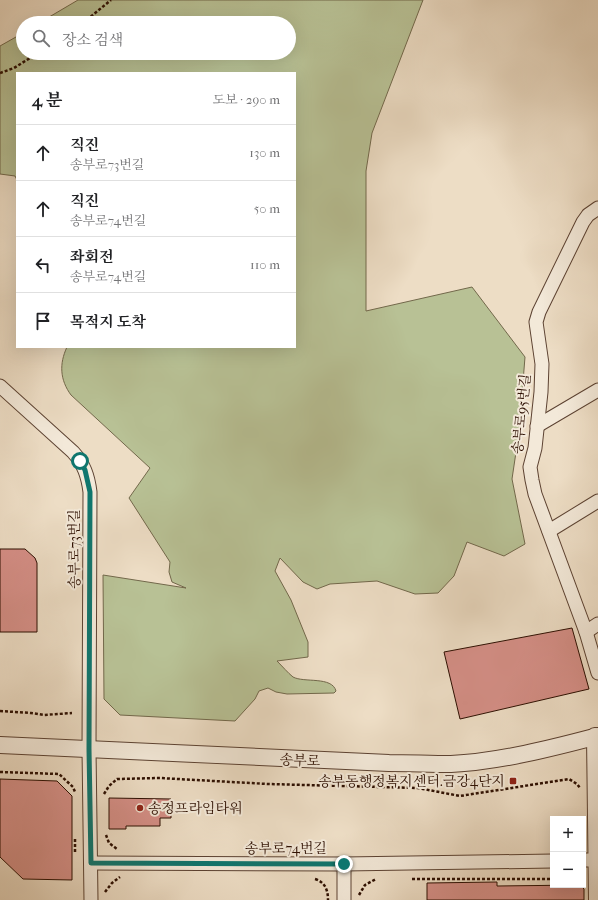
<!DOCTYPE html>
<html lang="ko">
<meta charset="utf-8">
<style>
body{margin:0;font-family:"IM FELL French Canon","Noto Serif KR",serif;background:#f6f6f6;color:#202124}
.controls{position:absolute;right:12px;bottom:12px;display:grid;overflow:hidden;border-radius:0px;box-shadow:0 4px 16px #0002}
.controls button{width:36px;height:36px;display:grid;place-items:center;padding:0;border:0;border-bottom:1px solid #e0e0e0;background:#fff;color:#202124;font:20px sans-serif}
.stop{position:absolute;width:12px;height:12px;margin:-9px;border:3px solid #0f766e;border-radius:50%;background:#fff}
.stop.end{background:#0f766e;border-color:#fff;box-shadow:0 1px 4px #0008}
.list{margin:0;padding:0;list-style:none}
h2{display:flex;justify-content:space-between;align-items:center;height:52px;margin:0;padding:0 16px;font-size:17px}
h2 small{font-size:13px;font-weight:400;color:#757577}
.list li{display:grid;grid-template-columns:26px 1fr auto;gap:12px;align-items:center;box-sizing:border-box;height:56px;padding:0 16px;border-top:1px solid #e0e0e0}
.list b{display:block;font-size:15px;white-space:nowrap}
.list p{margin:0;font-size:13px;white-space:nowrap;color:#757577}
.list em{font-size:13px;font-style:normal;color:#757577}
.icon{flex:none;width:22px;height:22px;fill:none;stroke:currentColor;stroke-width:2;stroke-linecap:round;stroke-linejoin:round}
.map{position:relative;flex:none;width:598px;height:900px;overflow:hidden}
.search{position:absolute;background:#fff;box-shadow:0 4px 16px #0002;left:16px;top:16px;width:280px;height:44px;display:flex;align-items:center;gap:10px;box-sizing:border-box;padding:0 14px;border-radius:22px;color:#757577;font-size:15px}
.panel{position:absolute;background:#fff;box-shadow:0 4px 16px #0002;left:16px;top:72px;width:280px;height:276px;border-radius:0px}
.map>svg:first-child{display:block}
</style>
<div class="map">
<svg width="598" height="900" viewBox="0 0 598 900">
<rect width="100%" height="100%" fill="#edddc5"/>
<filter id="stains"><feTurbulence type="fractalNoise" baseFrequency=".005" numOctaves="4"/><feColorMatrix values="0 0 0 0 .2 0 0 0 0 .09 0 0 0 0 .02 0 0 0 .5 -.17"/></filter>
<radialGradient id="worn" r=".72"><stop offset=".6" stop-color="#630" stop-opacity="0"/><stop offset="1" stop-color="#630" stop-opacity=".3"/></radialGradient>
<!-- green -->
<path fill="#b8c195" stroke="#72684b" d="M78,0H423L372,133L366,171V311L472,287L525,357L519,432L512,479L525,544L504,556L467,542L454,576L438,593L415,594L377,581L330,584L317,589L303,582L280,558L275,571L291,600L308,642V657L277,661C282,666 288,673 293,677C304,683 332,676 336,691L334,693L287,694L276,692L268,688L259,691L255,699L235,721L120,715L104,699L103,575L186,588L172,582L169,572L170,562L129,498L150,468L71,395C60,380 59,364 67,347H295V73H17V180L15,176L0,174V46L23,33V53H289V23H39Z"/>
<!-- building -->
<g fill="#d58f87" stroke="#2c0e01">
<polygon points="0,549 25,549 35,558 37,563 37,632 0,632"/>
<polygon points="572,628 589,689 460,719 444,652"/>
<polygon points="0,779 57,781 72,796 72,880 23,879 0,857"/>
<polygon points="109,798 171,799 171,818 160,818 160,826 126,826 126,829 109,829"/>
<polygon points="497,882 497,886 580,885 584,889 584,900 427,900 427,883"/>
</g>
<g fill="none" stroke-linecap="round" stroke-linejoin="round">
<defs>
<g id="minor">
<polyline points="598,208 588,215 583,222 539,312 536,322 542,364 541,392 535,448 530,467 532,480 535,494 586,632 598,673"/>
<path d="M0,386L73,452C84,464 88,476 90,492L89,749L91,900"/>
<polyline points="537,426 598,390"/>
<polyline points="549,531 598,501"/>
<polyline points="586,632 598,624"/>
<polyline points="583,860 598,860"/>
<polyline points="91,863 344,864 553,861"/>
<polyline points="344,900 344,864"/>
</g>
<g id="tertiary">
<polyline points="595,736 597,900"/>
<path d="M0,745L389,763C410,763 430,764 451,764C497,762 553,748 598,736"/>
</g>
</defs>
<!-- minor casing -->
<use href="#minor" stroke="#5c4232" stroke-width="15"/>
<!-- tertiary casing -->
<use href="#tertiary" stroke="#5c4232" stroke-width="18"/>
<!-- path -->
<g stroke="#2c0e01" stroke-width="2.5" stroke-dasharray="3 2" stroke-linecap="butt">
<polyline points="83,23 111,0"/>
<polyline points="0,73 14,68 38,53"/>
<polyline points="0,711 31,713 44,715 72,713"/>
<polyline points="0,772 59,774 73,787 75,792"/>
<polyline points="104,794 109,786 117,779 160,778 268,784 418,788 460,796 569,779 577,784 580,788"/>
<polyline points="106,835 109,843 117,849"/>
<polyline points="75,839 75,854"/>
<path d="M315,879C325,882 328,890 328,900"/>
<polyline points="412,879 553,879"/>
<polyline points="105,892 112,883 120,877"/>
<polyline points="359,895 365,885 376,879"/>
</g>
<!-- minor -->
<use href="#minor" stroke="#f3e9d9" stroke-width="13"/>
<!-- tertiary -->
<use href="#tertiary" stroke="#f3e9d9" stroke-width="16"/>
</g>
<g fill="none" stroke-linecap="round" stroke-linejoin="round">
<!-- route -->
<polyline stroke="#0f766e" stroke-width="5" points="80,461 85,470 90,492 89,749 91,863 344,864"/>
</g>
<!-- markers -->
<g fill="#8f2418" stroke="#f3e9d9" stroke-width="1.5">
<rect x="509" y="777" width="8" height="8" rx="2"/>
<circle cx="140" cy="808" r="4"/>
</g>
<g text-anchor="middle" stroke-width="4" stroke-linejoin="round" paint-order="stroke">
<!-- street labels -->
<g font-size="14" fill="#2c0e01" stroke="#f3e9d9">
<text transform="translate(521 414) rotate(-84)" y="5">송부로95번길</text>
<text transform="translate(74 549) rotate(-90)" y="5">송부로73번길</text>
<text transform="translate(300 760) rotate(2)" y="5">송부로</text>
<text x="286" y="853">송부로74번길</text>
</g>
<!-- poi labels -->
<g font-size="14" fill="#2c0e01" stroke="#f3e9d9" text-anchor="end">
<text x="505" y="786">송부동행정복지센터.금강4단지</text>
<text x="148" y="813" text-anchor="start">송정프라임타워</text>
</g>
</g>
<rect width="100%" height="100%" filter="url(#stains)"/>
<rect width="100%" height="100%" fill="url(#worn)"/>
</svg>
<div class="controls">
<button>+</button>
<button>−</button>
</div>
<div class="stop" style="left:80px;top:461px"></div>
<div class="stop end" style="left:344px;top:864px"></div>
<div class="search"><svg class="icon" aria-label="search" viewBox="0 0 24 24"><circle cx="10" cy="10" r="6"/><path d="M15 15l6 6"/></svg>장소 검색</div>
<section class="panel">
<h2>4 분<small>도보 · 290 m</small></h2>
<ul class="list">
<li><svg class="icon" aria-label="ahead" viewBox="0 0 24 24"><path d="M12 20V5M6 11l6-6 6 6"/></svg><div><b>직진</b><p>송부로73번길</p></div><em>130 m</em></li>
<li><svg class="icon" aria-label="ahead" viewBox="0 0 24 24"><path d="M12 20V5M6 11l6-6 6 6"/></svg><div><b>직진</b><p>송부로74번길</p></div><em>50 m</em></li>
<li><svg class="icon" aria-label="left" viewBox="0 0 24 24"><path d="M17 20v-9H6M10 6l-5 5 5 5"/></svg><div><b>좌회전</b><p>송부로74번길</p></div><em>110 m</em></li>
<li><svg class="icon" aria-label="arrive" viewBox="0 0 24 24"><path d="M6 21V4h12l-3 4 3 4H6"/></svg><div><b>목적지 도착</b></div></li>
</ul>
</section>
</div>
